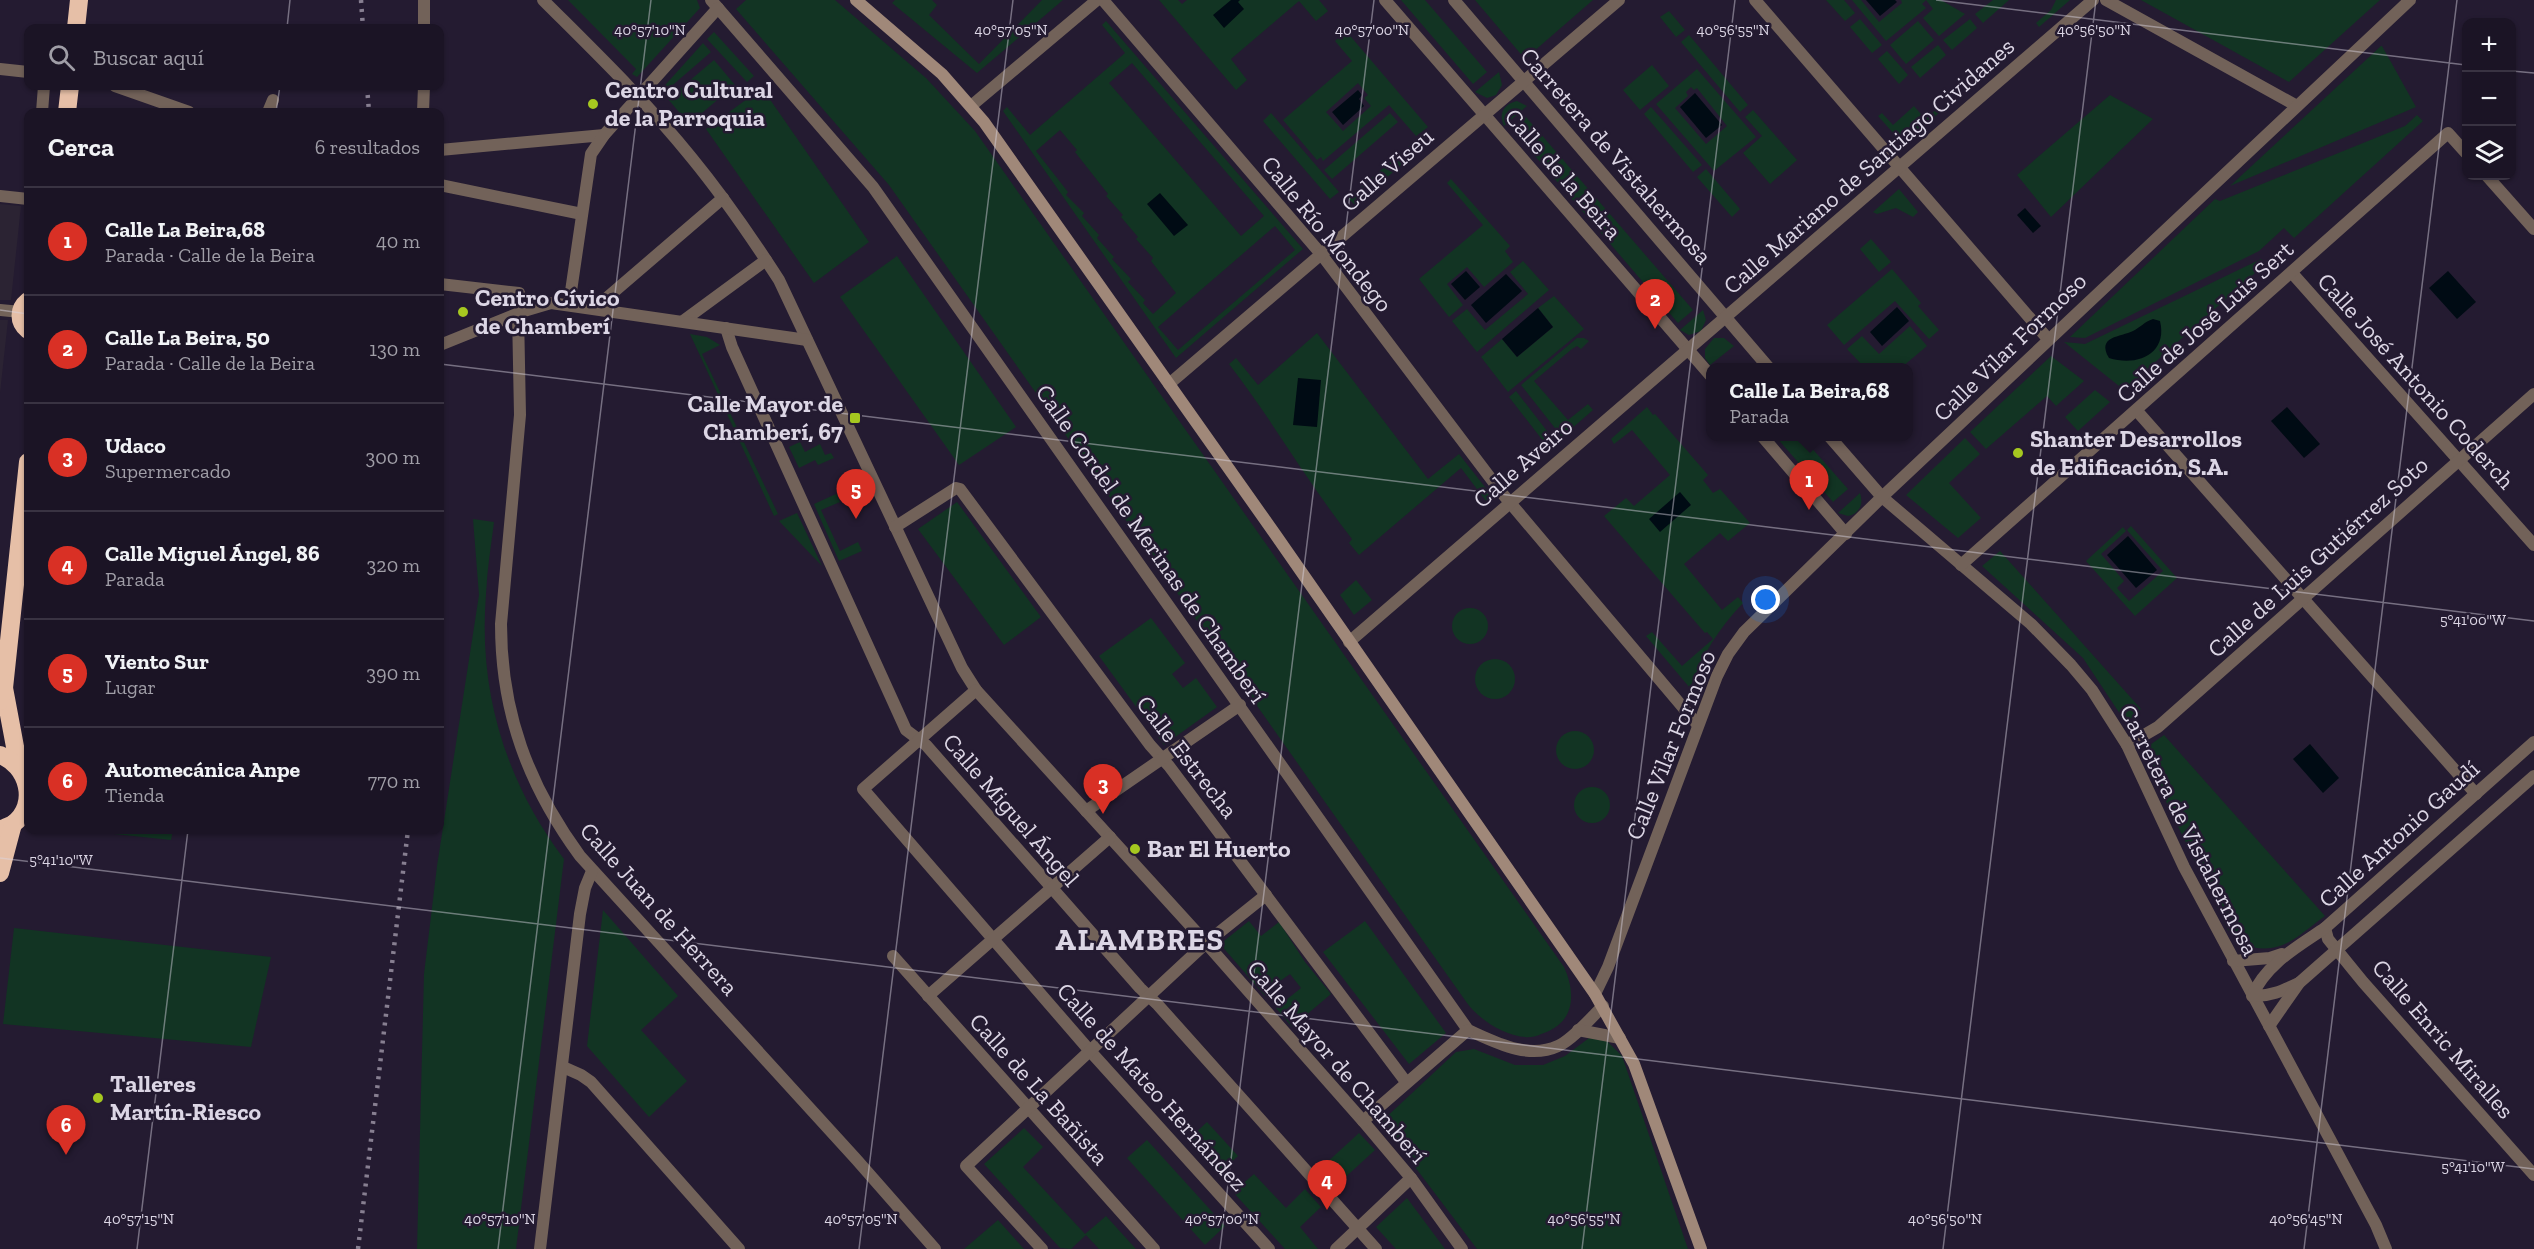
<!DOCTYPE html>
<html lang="es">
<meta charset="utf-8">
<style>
body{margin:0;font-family:"Zilla Slab",serif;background:#241d2d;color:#f1f3f6}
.controls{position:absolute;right:18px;top:18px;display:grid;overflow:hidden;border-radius:12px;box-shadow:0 2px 4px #0004}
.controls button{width:54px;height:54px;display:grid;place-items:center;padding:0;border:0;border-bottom:2px solid #393342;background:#1b1425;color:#f1f3f6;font:30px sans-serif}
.you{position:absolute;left:1766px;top:600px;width:21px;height:21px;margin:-15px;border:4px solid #fff;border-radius:50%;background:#1a73e8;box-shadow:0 0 0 9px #1a73e833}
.badge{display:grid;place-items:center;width:39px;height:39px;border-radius:50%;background:#d93025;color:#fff;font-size:20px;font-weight:700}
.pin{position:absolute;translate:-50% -50px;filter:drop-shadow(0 2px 3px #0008)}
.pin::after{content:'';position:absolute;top:32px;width:21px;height:18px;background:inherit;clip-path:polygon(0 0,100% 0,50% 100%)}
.popup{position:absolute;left:1706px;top:363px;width:207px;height:78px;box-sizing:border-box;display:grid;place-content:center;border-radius:12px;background:#1b1425;filter:drop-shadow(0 2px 4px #0005);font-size:20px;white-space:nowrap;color:#a09ea7}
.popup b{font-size:22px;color:#f1f3f6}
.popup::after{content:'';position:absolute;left:50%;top:100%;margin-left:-12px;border:12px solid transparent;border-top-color:#1b1425}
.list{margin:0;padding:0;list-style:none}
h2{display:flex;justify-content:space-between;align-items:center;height:78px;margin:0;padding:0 24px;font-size:26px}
h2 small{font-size:20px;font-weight:400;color:#a09ea7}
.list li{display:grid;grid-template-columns:39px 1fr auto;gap:18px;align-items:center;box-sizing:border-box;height:108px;padding:0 24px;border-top:2px solid #393342}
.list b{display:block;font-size:22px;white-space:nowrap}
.list p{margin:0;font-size:20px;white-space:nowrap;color:#a09ea7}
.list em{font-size:20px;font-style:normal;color:#a09ea7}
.icon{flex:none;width:33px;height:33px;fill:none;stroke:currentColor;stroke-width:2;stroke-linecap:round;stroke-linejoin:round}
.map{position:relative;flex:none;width:2534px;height:1249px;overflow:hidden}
.search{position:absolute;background:#1b1425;box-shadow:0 2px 4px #0004;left:24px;top:24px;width:420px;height:66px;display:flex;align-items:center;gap:15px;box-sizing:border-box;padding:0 21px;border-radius:12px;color:#a09ea7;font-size:22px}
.panel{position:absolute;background:#1b1425;box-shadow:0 2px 4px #0004;left:24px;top:108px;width:420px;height:726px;border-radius:12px}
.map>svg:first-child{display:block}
</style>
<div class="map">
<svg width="2534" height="1249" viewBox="0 0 2534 1249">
<rect width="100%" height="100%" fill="#241b31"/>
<!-- education -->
<g fill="#2b2333">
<polygon points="0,204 21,206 11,300 0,300"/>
<polygon points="0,320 8,320 0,393"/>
</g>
<!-- green -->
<g fill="#123423" fill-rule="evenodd">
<polygon points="568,0 697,0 700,8 637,77 632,74 636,69"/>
<path d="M746,0H835L926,78L975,131L1564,967C1576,993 1575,1022 1544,1033C1541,1034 1535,1037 1531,1037C1509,1039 1479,1020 1467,1003L889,185L736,9Z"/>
<polygon points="895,0 932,0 937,5 929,15 979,64 1042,0 1063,0 977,73 892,3"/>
<polygon points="1159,0 1178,0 1182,4 1187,0 1319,0 1328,11 1316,21 1299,1 1231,59 1247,80 1236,90"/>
<polygon points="1401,0 1425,0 1487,72 1473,84"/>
<polygon points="1475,0 1593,0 1525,59"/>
<polygon points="1826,0 1844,0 1855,13 1845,21"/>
<polygon points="1852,0 1861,0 1879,22 1902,3 1901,0 1941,0 1965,14 1939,36 1923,18 1933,9 1926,0 1922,4 1926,8 1886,41"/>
<polygon points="1993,0 2009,0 1983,23 1975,14"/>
<polygon points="2056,0 2070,0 2039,27 2036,23 2051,10"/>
<polygon points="2141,0 2380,0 2289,82"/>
<polygon points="1669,11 1685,30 1676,37 1660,17"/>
<polygon points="1860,19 1882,45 1872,53 1850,27"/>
<polygon points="1970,19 1977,28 1952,50 1943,40"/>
<path d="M1106,21L1303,249L1176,358L1003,111L1007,107L1030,135L1125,53L1102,25ZM1132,63L1264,216L1241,236L1109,83ZM1060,130L1077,150L1075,152L1108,194L1106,196L1123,215L1121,217L1138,237L1136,239L1153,258L1151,261L1176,293L1153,314L1143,303L1145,300L1128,282L1131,279L1112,259L1114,257L1097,238L1099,235L1082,216L1084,213L1066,195L1068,192L1036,151ZM1275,226L1295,250L1178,350L1158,327Z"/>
<polygon points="1918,21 1934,40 1906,64 1890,45"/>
<path d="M1346,31L1428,127L1416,136L1389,105L1323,161L1321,157L1317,160L1283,120L1352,61L1335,41ZM1358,83L1368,95L1364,98L1371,106L1343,131L1326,112Z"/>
<polygon points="714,32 754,76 747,82 707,39"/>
<polygon points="1689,35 1748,105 1740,112 1681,42"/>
<polygon points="703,43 711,52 660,96 658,93"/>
<polygon points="1938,45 1946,55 1920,78 1911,67"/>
<polygon points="2382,46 2416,107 2230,186 2381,46"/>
<polygon points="1887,51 1908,75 1899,84 1878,59"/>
<polygon points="714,60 735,85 689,124 668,99"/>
<polygon points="1652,65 1669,86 1640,110 1623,90"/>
<path d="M1697,69L1756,137L1714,171L1656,104ZM1691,87L1694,90L1697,88L1727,126L1706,144L1675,108L1688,96L1686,92Z"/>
<polygon points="1499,72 1502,85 1496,95 1487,98 1475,92"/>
<polygon points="762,88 869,242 814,283 706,129"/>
<polygon points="2110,95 2153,119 2051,217 2017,175"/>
<path d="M1517,101L1527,106L1504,126C1498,113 1504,104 1517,101Z"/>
<polygon points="1914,106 1925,119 1937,109 1940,112 1903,144 1878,116 1882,113 1893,125"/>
<polygon points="1651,107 1702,165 1693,172 1644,114"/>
<polygon points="1753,110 1797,160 1770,184 1743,153 1762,136 1745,117"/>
<polygon points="1271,113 1339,192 1330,199 1263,121"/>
<polygon points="1390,113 1398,122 1332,179 1324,170"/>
<polygon points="2417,115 2423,121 2294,238 2284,228 2259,251 2085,338 2070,337 2215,199 2220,201 2405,126"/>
<polygon points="1526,117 1693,310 1678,323 1512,129"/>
<polygon points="1415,141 1421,148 1355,205 1348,198"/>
<polygon points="1706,169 1740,209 1732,217 1697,177"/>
<polygon points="1451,179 1510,246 1505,251 1513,262 1484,287 1467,267 1447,284 1463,305 1449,317 1419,279 1483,225 1447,183"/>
<polygon points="1899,189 1918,212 1913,217 1896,208 1877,214 1873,212"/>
<polygon points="1871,239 1891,262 1879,272 1860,249"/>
<polygon points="897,256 1016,427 959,465 840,297"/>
<polygon points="2261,259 2265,264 2124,390 2064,342 2085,344"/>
<polygon points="1523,261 1549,290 1477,352 1452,321 1467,309 1485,330 1528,294 1510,272"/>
<polygon points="1892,269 1921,303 1918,306 1939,330 1929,339 1895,301 1844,345 1827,325"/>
<polygon points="1554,296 1584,329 1508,392 1481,357 1502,339 1517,357 1553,327 1538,308"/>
<polygon points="1703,310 1706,320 1701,331 1689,335 1680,330"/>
<polygon points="1910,326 1927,346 1902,367 1864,367 1847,349 1862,336 1879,354"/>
<path d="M1317,333L1428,479L1459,454L1492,496L1486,501L1461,468L1359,555L1349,543L1352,539C1307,482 1273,421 1229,364L1236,358L1258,385Z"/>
<polygon points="690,334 707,337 720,345 702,354 778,514 774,516"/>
<polygon points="1577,338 1584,338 1589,341 1581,349 1577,346 1572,349 1534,381 1568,420 1588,404 1593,410 1562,437 1521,385"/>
<polygon points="1714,338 1724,338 1734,346 1710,365 1705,358 1705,349"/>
<polygon points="2051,356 2084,381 2056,406 2047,396 1986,449 1970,432"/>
<polygon points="2095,390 2110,402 2078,431 2065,417"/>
<polygon points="1516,391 1554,440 1547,446 1509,397"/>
<path d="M1647,407L1653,415L1655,414L1708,475L1703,480L1713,493L1720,489L1750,523L1728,541L1720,533L1684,564L1722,610L1738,597L1743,603C1719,628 1702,655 1690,688L1646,636L1652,632L1682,666L1713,639L1707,632L1705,633L1604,516L1626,498L1634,506L1670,475L1632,430L1614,444L1611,439Z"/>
<polygon points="1776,437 1802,437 1848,489 1833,502"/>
<polygon points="1965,438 1980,454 1949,483 1981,518 1958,538 1906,495"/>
<polygon points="800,442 805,452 820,444 825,455 831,453 834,458 818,465 815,460 799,468 789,447"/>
<path d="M1860,493C1864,504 1859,514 1848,516L1838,513Z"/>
<polygon points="836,494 840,502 821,510 840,551 858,542 862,551 839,561 814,504"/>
<polygon points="957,502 1041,617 1004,645 918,529"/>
<polygon points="797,513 822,566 779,521"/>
<path d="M473,519L494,522C491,546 487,570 486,594C478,692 506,782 564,859L516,1249H417L424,974L437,866L479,595Z"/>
<polygon points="2131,526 2177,578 2135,616 2086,561 2123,527 2126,531 2101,554 2124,581 2117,588 2129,601 2163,571 2127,530"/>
<polygon points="2000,551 2141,709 2126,723 2083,658 1982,566"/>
<polygon points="1356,580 1372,600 1354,615 1340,595"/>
<circle cx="1470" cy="626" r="18"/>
<polygon points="1151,618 1185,663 1172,674 1183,688 1196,678 1217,707 1164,745 1099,656"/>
<circle cx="1495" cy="679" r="20"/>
<circle cx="1575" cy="750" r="19"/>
<path d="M2164,735L2325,916C2293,939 2283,956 2241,945L2228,930L2145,758L2147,747Z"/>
<circle cx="1592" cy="805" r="18"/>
<polygon points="76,830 173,830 171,840"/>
<polygon points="603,910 678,996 641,1030 687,1081 649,1117 587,1046"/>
<polygon points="1249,921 1261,936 1279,922 1305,962 1331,994 1292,1027 1276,1008 1301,988 1290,974 1273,986 1275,989 1265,996 1220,944"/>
<polygon points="1365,921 1446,1033 1409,1064 1323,952"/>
<polygon points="14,928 271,957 251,1047 3,1024"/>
<polygon points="1589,1038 1607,1041 1622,1056 1688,1249 1477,1249 1381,1122 1456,1052 1474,1049 1515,1065 1543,1065 1565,1056"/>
<polygon points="1207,1122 1238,1156 1218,1175 1187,1141"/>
<polygon points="1024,1128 1043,1147 1023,1167 1085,1234 1106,1216 1136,1249 1099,1249 1086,1235 1071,1249 1060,1248 984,1164"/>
<polygon points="1359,1133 1375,1150 1339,1183 1323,1166"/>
<polygon points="1147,1140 1225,1226 1205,1245 1127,1158"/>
<polygon points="1254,1174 1286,1208 1305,1189 1321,1207 1300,1227 1318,1249 1285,1249 1233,1192"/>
<polygon points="1407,1198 1445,1249 1396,1249 1376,1227"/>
<polygon points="998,1220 1024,1249 964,1249"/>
</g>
<!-- water -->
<g fill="#000b14">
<polygon points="1231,0 1240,0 1238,2 1244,9 1224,28 1213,15"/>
<polygon points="1866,0 1895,0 1897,2 1880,16"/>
<polygon points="1358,90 1362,95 1359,99 1364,106 1343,125 1332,112"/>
<polygon points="1695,93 1722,125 1706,138 1680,107"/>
<polygon points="1160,193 1188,225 1174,236 1147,204"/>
<polygon points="2025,208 2041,226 2033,233 2017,215"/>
<polygon points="1466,271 1480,287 1465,300 1451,284"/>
<polygon points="2448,271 2476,302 2457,319 2429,288"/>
<polygon points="1506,274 1522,291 1486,323 1471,305"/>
<polygon points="1897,307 1909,321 1882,346 1870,332"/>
<polygon points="1538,308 1553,327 1517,357 1502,339"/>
<path d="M2153,319L2160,321C2168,354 2137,367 2109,358C2096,336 2121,337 2133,331C2141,327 2144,322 2153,319Z"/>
<polygon points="1298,378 1321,380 1317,427 1293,425"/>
<polygon points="2287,407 2320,444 2304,458 2271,421"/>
<polygon points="1680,492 1691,505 1660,532 1649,519"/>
<polygon points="2128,536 2157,570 2136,588 2107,555"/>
<polygon points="2310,744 2339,778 2323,793 2293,759"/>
</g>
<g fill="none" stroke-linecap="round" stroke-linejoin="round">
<!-- street -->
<g stroke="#726259" stroke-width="12">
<path d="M543,0C594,51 646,101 691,157C723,196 752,238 779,280L962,668L976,690L1198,934L1363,1121L1411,1178L1462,1249"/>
<path d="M711,0L873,187L1468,1030C1495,1042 1528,1060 1558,1046C1572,1040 1591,1018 1603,1006"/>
<polyline points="1103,0 1321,254 1501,492 1697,724"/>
<polyline points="1385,0 1710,375"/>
<polyline points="1454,0 1769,368"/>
<polyline points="1755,0 2048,339"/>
<polyline points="2106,0 2297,106"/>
<polyline points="424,28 424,0"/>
<polyline points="0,69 28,72"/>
<polyline points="115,86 189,112"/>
<polyline points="971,106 1097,0"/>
<polyline points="42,112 44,86"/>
<polyline points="268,112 273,100"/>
<polyline points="423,112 424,86"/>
<polyline points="440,150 604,135"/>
<polyline points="2487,176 2534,229"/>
<polyline points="440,185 582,214"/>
<polyline points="0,196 28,199"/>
<polyline points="2292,273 2534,545"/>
<polyline points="440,284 519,293 524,311"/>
<polyline points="569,305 591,154 604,135 718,8"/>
<polyline points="595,308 723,198"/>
<polyline points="0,310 21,312"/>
<path d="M518,313L520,415L501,624C501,712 528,785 580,856L856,1159L935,1249"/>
<polyline points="683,321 766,260"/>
<polyline points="726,328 732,347 906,730 926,745 1140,988 1158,1005 1376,1249"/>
<polyline points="440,345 524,311 551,303 807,340"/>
<polyline points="1169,384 1619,0"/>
<polyline points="2137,411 2476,794"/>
<polyline points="1762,436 1846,534"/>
<polyline points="1829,436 1882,497 2031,624 2071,665 2092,690 2127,745 2184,867 2376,1225 2386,1249"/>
<polyline points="895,527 956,488 960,489 1150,745 1169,766 1406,1082"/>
<polyline points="1961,565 2448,133 2466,153"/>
<polyline points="1349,642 2093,0"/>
<polyline points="976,690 863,789 1090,1051 1269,1249"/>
<polyline points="2127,745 2158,727 2534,394"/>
<polyline points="1086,811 1240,705"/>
<polyline points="2325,928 2328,939 2363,982 2534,1175"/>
<polyline points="893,956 1154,1249"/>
<polyline points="2233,961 2270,958 2282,954"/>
<path d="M2299,983C2284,990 2270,997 2252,996C2266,964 2297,947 2325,928L2534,742"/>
<polyline points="1595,994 1608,967 1717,676 1728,654 1744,632 1882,497 2410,0"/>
<polyline points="928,996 1110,837"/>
<polyline points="2269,1026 2299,983 2534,776"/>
<polyline points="1578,1030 1620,1038"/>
<polyline points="563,1067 581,1075 591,1082 739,1249"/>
<polyline points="1363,1121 1468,1030"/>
<polyline points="540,1249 580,914 585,888 592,871"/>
<polyline points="1042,1249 966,1166 1206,943 1266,895"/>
<polyline points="1336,1249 1411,1178"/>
</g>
<!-- secondary -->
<polyline stroke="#a08879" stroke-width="12" points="856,0 942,74 984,122 1275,534 1595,994 1634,1064 1701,1249"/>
<!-- highway -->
<g stroke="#e6bfa7" stroke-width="18">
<polyline points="76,28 79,0"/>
<polyline points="67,112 70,86"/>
<path d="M28,301C18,309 18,322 28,330"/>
<polyline points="4,688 19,768"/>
<polyline points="0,701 4,688 28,462"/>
<path d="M0,755C28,765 39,805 13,824C9,826 4,828 0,830"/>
<polyline points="0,873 13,824"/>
</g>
<!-- rail -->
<g stroke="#877f91" stroke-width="4.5" stroke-dasharray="3 6" stroke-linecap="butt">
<polyline points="361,0 363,28"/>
<polyline points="367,86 369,112"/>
<polyline points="358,1249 408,830"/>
</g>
</g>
<!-- ticks -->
<path fill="none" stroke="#dcd6e5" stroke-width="1.5" stroke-opacity="0.45" d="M1936,0L2466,65M287,28L290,0M2512,71L2534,73M276,112L280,86M0,310L28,314M440,364L2534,621M0,858L2534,1169M137,1249L188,830M498,1249L651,0M859,1249L1013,0M1220,1249L1374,0M1582,1249L1735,0M1943,1249L2096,0M2304,1249L2457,0"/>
<!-- markers -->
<g fill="#a6c820" stroke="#241b31" stroke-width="2">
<circle cx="593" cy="104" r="6"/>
<circle cx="463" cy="312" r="6"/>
<rect x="849" y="412" width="12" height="12" rx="3"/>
<circle cx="2018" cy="453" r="6"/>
<circle cx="1135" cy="849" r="6"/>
<circle cx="98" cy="1098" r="6"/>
</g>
<g text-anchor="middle" stroke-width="5" stroke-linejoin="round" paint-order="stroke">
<!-- poi labels -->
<g font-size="24" font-weight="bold" fill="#dcd6e5" stroke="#241b31" text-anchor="start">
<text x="605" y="98">Centro Cultural<tspan x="605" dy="28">de la Parroquia</tspan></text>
<text x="475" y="306">Centro Cívico<tspan x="475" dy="28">de Chamberí</tspan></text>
<text x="843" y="412" text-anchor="end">Calle Mayor de<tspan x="843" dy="28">Chamberí, 67</tspan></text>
<text x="2030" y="447">Shanter Desarrollos<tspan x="2030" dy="28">de Edificación, S.A.</tspan></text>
<text x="1147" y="857">Bar El Huerto</text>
<text x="110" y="1092">Talleres<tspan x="110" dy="28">Martín-Riesco</tspan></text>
</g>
<!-- street labels -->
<g font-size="24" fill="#dcd6e5" stroke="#241b31">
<text transform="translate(1616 156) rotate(49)" y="8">Carretera de Vistahermosa</text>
<text transform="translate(1869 166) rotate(-41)" y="8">Calle Mariano de Santiago Cividanes</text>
<text transform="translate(1387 170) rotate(-41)" y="8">Calle Viseu</text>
<text transform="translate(1563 174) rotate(49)" y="8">Calle de la Beira</text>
<text transform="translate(1327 234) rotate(51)" y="8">Calle Río Mondego</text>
<text transform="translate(2205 322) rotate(-42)" y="8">Calle de José Luis Sert</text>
<text transform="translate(2010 347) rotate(-44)" y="8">Calle Vilar Formoso</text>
<text transform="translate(2416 381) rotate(48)" y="8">Calle José Antonio Coderch</text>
<text transform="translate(1523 463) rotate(-41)" y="8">Calle Aveiro</text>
<text transform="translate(1151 544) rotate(55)" y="8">Calle Cordel de Merinas de Chamberí</text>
<text transform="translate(2318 557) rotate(-42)" y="8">Calle de Luis Gutiérrez Soto</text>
<text transform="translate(1671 745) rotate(-68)" y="8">Calle Vilar Formoso</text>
<text transform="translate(1187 757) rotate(52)" y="8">Calle Estrecha</text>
<text transform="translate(1011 810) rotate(49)" y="8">Calle Miguel Ángel</text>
<text transform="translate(2189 830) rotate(63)" y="8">Carretera de Vistahermosa</text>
<text transform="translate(2399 834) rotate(-42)" y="8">Calle Antonio Gaudí</text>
<text transform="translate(659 909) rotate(48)" y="8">Calle Juan de Herrera</text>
<text transform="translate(2443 1039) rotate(49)" y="8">Calle Enric Miralles</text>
<text transform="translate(1337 1062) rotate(49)" y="8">Calle Mayor de Chamberí</text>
<text transform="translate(1152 1087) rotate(48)" y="8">Calle de Mateo Hernández</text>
<text transform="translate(1039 1089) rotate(48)" y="8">Calle de La Bañista</text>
</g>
<!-- district labels -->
<g font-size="30" font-weight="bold" letter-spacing="1.5" fill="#dcd6e5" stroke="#241b31">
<text x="1140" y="950">ALAMBRES</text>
</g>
</g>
<g font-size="15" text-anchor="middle" fill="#dcd6e5" stroke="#241b31" stroke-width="5" stroke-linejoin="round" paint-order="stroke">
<text x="650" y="35">40°57'10"N</text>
<text x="1011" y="35">40°57'05"N</text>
<text x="1372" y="35">40°57'00"N</text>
<text x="1733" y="35">40°56'55"N</text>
<text x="2094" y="35">40°56'50"N</text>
<text x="2473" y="625">5°41'00"W</text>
<text x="61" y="865">5°41'10"W</text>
<text x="2473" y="1172">5°41'10"W</text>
<text x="139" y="1224">40°57'15"N</text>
<text x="500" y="1224">40°57'10"N</text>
<text x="861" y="1224">40°57'05"N</text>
<text x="1222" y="1224">40°57'00"N</text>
<text x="1584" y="1224">40°56'55"N</text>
<text x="1945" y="1224">40°56'50"N</text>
<text x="2306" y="1224">40°56'45"N</text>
</g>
</svg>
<div class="controls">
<button>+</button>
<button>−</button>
<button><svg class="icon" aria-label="layers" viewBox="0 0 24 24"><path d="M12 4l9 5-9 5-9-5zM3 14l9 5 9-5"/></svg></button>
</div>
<div class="you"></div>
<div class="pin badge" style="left:1809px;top:510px">1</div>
<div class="popup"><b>Calle La Beira,68</b>Parada</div>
<div class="pin badge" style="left:1655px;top:329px">2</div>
<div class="pin badge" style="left:1103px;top:814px">3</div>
<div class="pin badge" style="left:1327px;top:1210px">4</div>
<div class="pin badge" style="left:856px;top:519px">5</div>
<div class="pin badge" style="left:66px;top:1155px">6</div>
<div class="search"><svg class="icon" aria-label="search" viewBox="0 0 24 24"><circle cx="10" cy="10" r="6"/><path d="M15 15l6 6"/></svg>Buscar aquí</div>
<section class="panel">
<h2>Cerca<small>6 resultados</small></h2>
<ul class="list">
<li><span class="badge">1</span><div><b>Calle La Beira,68</b><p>Parada · Calle de la Beira</p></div><em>40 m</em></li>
<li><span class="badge">2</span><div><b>Calle La Beira, 50</b><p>Parada · Calle de la Beira</p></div><em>130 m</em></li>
<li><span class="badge">3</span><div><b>Udaco</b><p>Supermercado</p></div><em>300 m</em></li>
<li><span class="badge">4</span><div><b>Calle Miguel Ángel, 86</b><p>Parada</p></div><em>320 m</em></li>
<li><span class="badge">5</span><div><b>Viento Sur</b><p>Lugar</p></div><em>390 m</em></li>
<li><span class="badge">6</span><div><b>Automecánica Anpe</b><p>Tienda</p></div><em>770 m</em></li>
</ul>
</section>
</div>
